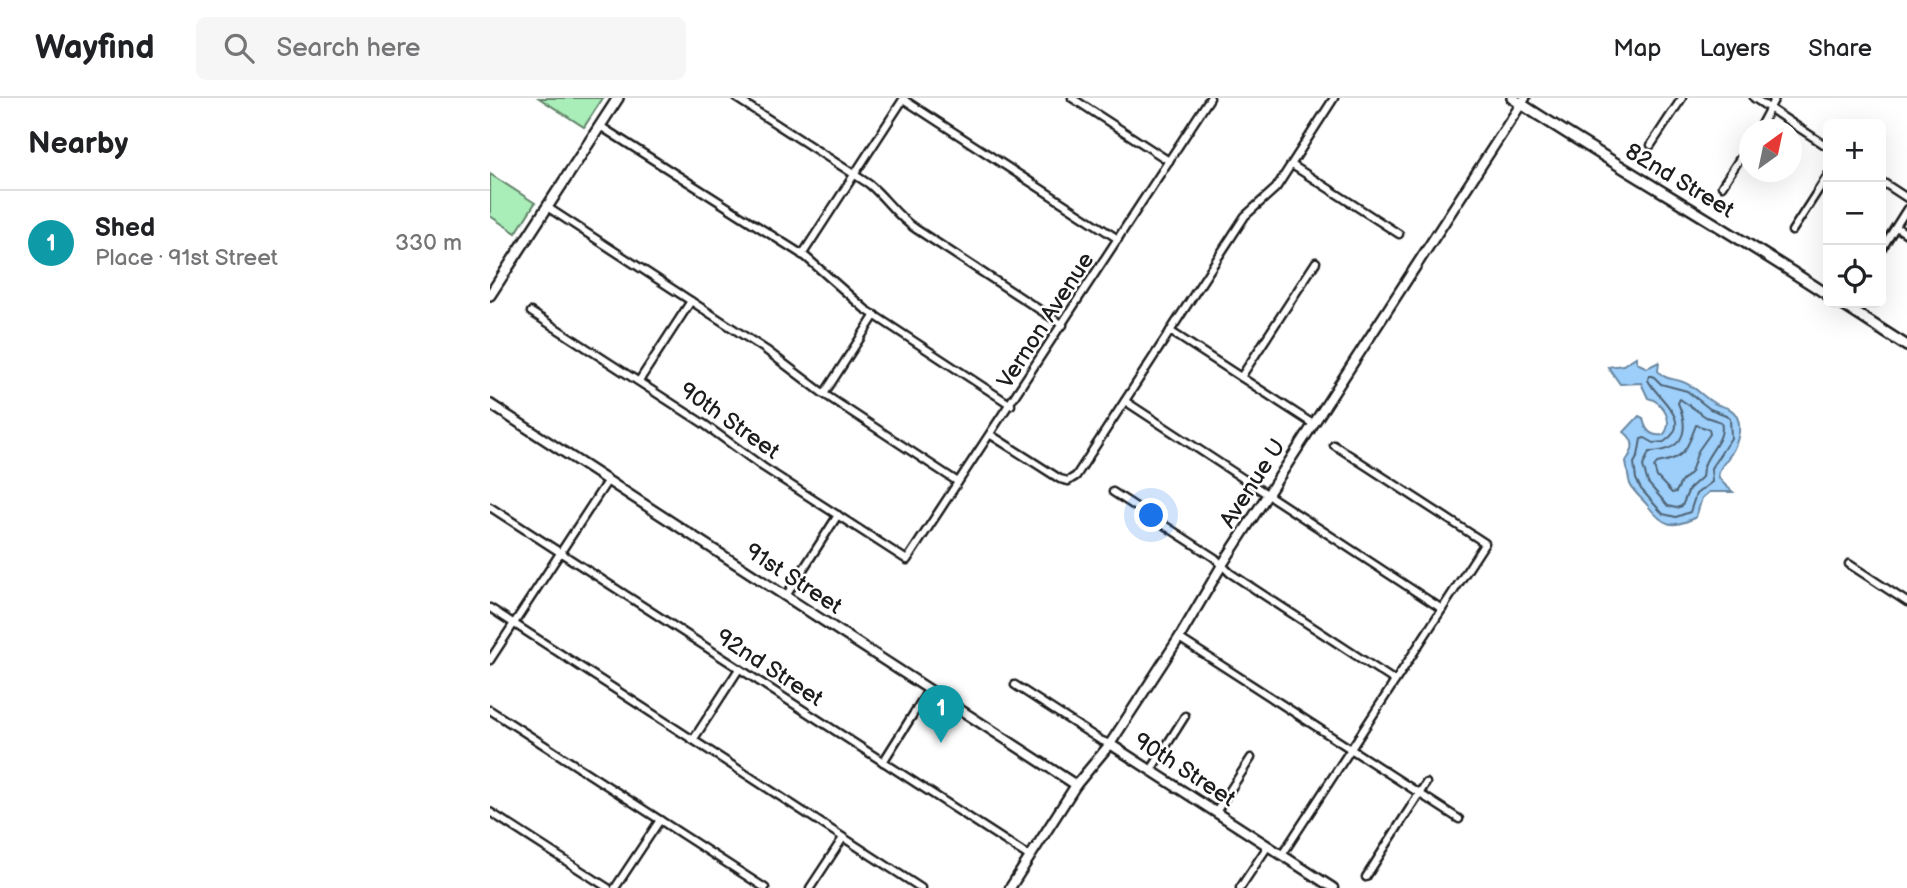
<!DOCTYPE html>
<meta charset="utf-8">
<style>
body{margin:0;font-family:"Balsamiq Sans",sans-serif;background:#f6f6f6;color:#202124}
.controls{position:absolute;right:21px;top:21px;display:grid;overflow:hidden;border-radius:10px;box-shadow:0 7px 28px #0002}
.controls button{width:63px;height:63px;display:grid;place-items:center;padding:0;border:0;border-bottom:2px solid #e0e0e0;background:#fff;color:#202124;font:35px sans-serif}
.compass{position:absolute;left:1249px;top:21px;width:63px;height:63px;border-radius:50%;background:#fff;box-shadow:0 7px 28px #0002;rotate:33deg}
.you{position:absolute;left:662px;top:418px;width:24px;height:24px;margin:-18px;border:5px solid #fff;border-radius:50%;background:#1a73e8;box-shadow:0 0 0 10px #1a73e833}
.badge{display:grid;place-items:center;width:46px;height:46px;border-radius:50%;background:#0f766e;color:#fff;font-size:23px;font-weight:700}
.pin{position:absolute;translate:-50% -58px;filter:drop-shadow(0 2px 4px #0008)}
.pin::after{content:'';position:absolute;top:37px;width:24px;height:21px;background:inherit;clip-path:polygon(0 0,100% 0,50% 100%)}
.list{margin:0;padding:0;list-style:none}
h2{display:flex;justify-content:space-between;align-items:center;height:91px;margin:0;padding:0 28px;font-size:30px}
h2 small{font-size:23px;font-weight:400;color:#757577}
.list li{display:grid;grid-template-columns:46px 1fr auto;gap:21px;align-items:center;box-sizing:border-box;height:105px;padding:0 28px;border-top:2px solid #e0e0e0}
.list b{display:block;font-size:26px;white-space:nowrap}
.list p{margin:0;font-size:23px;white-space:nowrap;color:#757577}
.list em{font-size:23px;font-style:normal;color:#757577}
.icon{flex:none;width:38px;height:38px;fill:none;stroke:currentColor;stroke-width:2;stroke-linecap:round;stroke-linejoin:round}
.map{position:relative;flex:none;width:1417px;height:790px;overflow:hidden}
header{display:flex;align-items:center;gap:42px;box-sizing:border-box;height:98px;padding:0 35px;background:#fff;border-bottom:2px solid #e0e0e0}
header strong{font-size:33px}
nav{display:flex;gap:38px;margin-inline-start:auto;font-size:24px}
.search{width:490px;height:63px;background:#f6f6f6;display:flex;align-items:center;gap:18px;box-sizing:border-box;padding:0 24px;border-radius:10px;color:#757577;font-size:26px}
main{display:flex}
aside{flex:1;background:#fff}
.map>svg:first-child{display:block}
</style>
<header>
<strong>Wayfind</strong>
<div class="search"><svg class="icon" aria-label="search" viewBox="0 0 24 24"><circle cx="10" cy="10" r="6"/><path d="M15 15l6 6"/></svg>Search here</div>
<nav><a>Map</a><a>Layers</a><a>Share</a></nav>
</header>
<main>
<aside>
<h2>Nearby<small></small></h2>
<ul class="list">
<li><span class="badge" style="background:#0f9aa8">1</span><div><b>Shed</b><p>Place · 91st Street</p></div><em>330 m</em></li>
</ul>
</aside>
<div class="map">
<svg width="1417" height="790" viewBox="0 0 1417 790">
<rect width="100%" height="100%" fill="#fff"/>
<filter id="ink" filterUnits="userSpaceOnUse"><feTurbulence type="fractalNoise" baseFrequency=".0143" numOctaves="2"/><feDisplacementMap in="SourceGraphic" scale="14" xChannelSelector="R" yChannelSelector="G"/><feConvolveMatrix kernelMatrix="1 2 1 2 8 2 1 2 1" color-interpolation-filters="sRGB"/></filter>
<g filter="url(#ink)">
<!-- green -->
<g fill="#a9edb8" stroke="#62846a" stroke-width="2">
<polygon points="49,0 113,0 94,29"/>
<polygon points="0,76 45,105 26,135 0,118"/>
</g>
<!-- water -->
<path fill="#9dcffa" stroke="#6987a1" stroke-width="2" d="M1146,259L1147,265L1157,270L1169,264L1168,273C1175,282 1183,280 1193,284C1205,288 1213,299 1224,305C1233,310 1242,308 1247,319C1253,331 1246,350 1238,360C1224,378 1225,378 1243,394H1219L1212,400L1206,419C1182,432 1173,427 1158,408C1152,400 1144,395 1140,386C1138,379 1137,371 1136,363C1144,352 1146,343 1134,334L1149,318L1153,320C1155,332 1161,339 1173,337C1185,325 1173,303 1158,300L1151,285L1130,286L1118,269L1133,267Z"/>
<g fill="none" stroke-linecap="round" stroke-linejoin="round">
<!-- shore -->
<g stroke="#506475" stroke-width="2">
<path d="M1159,278H1163L1171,286L1197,293L1220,311L1236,317L1240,321L1241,340L1221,370L1222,384L1206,396L1200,414L1186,419L1173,416L1151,391L1146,381L1144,365L1148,358L1151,341L1155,340L1164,345L1174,344C1206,323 1166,300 1158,282Z"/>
<path d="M1190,301L1216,319L1231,324C1237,344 1212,356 1212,379L1199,391L1192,408L1186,410L1178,408L1158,385L1153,368L1159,354C1192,353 1201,335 1188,305Z"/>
<path d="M1206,327L1219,331L1220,336L1208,353L1201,374L1191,384L1186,394L1182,395L1167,379L1164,369L1167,365C1195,361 1197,351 1206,327Z"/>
</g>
<defs>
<g id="minor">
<path d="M246,0L379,86C396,100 407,119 426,131L573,227"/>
<polyline points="582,0 679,63"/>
<polyline points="1264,0 1338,49"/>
<polyline points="413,1 628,141"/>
<polyline points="110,28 316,159 375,211 521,307"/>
<polyline points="1268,32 1285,0"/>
<polyline points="1161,47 1192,0"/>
<polyline points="802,67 909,136"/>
<polyline points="1391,83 1417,100"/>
<polyline points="1232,88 1260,45"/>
<polyline points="57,109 276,252 334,296 468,384"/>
<polyline points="1406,129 1417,136"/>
<polyline points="1302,133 1338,77"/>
<polyline points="1391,152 1417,111"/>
<polyline points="312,157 414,0"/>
<polyline points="41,214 214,326 273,369 417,462 720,0"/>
<polyline points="680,233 823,326"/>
<polyline points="751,279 826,164"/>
<polyline points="149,283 201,203"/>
<polyline points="334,296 385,217"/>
<polyline points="635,303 952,511"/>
<polyline points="501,337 570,381 578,383 586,378 755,118 786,90 844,0"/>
<polyline points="623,394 725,460 740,475 905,583"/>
<polyline points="0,409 540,759"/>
<polyline points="1359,466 1417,504"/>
<polyline points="296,498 348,417"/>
<polyline points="0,510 431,790"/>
<polyline points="689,540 969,721"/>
<polyline points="0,562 118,382"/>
<polyline points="525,587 610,642 620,646"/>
<polyline points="0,612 275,790"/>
<polyline points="203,642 249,571"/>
<polyline points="393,664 439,591"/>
<polyline points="661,672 695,618"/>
<polyline points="0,714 118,790"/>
<polyline points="726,714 761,660"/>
<polyline points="792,757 995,445 844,347"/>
<polyline points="876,779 936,685"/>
<polyline points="125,790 170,722"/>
<polyline points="320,790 353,740"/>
<polyline points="750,790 778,748"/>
</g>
<g id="tertiary">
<polyline points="0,306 586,687"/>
<polyline points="620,646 843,790"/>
<polyline points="520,790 586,687 620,646 689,540 732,467 1035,0"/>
</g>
<g id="secondary">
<path d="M1022,0C1126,68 1234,129 1338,197"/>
<polyline points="0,197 128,0"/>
<polyline points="1350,205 1417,248"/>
</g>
</defs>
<!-- minor casing -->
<use href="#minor" stroke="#1c1c1c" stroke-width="11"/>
<!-- tertiary casing -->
<use href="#tertiary" stroke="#1c1c1c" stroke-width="13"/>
<!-- secondary casing -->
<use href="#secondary" stroke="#1c1c1c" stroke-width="14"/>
<!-- minor -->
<use href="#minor" stroke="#fff" stroke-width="6"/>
<!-- tertiary -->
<use href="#tertiary" stroke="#fff" stroke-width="8"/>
<!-- secondary -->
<use href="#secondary" stroke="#fff" stroke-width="9"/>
</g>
</g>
<g text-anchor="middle" stroke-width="5" stroke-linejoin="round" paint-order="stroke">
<!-- street labels -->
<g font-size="23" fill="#1c1c1c" stroke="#fff">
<text transform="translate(1190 82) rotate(31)" y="8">82nd Street</text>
<text transform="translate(555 222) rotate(-57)" y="8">Vernon Avenue</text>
<text transform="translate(240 322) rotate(35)" y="8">90th Street</text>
<text transform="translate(762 385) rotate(-57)" y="8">Avenue U</text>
<text transform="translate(304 480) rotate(33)" y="8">91st Street</text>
<text transform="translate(280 569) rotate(33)" y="8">92nd Street</text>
<text transform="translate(695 671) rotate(33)" y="8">90th Street</text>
</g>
</g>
</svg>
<div class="controls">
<button>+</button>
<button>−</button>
<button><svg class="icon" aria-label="locate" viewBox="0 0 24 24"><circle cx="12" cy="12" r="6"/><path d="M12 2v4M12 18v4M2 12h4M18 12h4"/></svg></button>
</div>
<svg class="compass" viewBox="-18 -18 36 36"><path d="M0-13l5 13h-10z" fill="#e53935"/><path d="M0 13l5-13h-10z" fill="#757577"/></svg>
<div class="you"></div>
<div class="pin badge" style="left:451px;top:645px;background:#0f9aa8">1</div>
</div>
</main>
